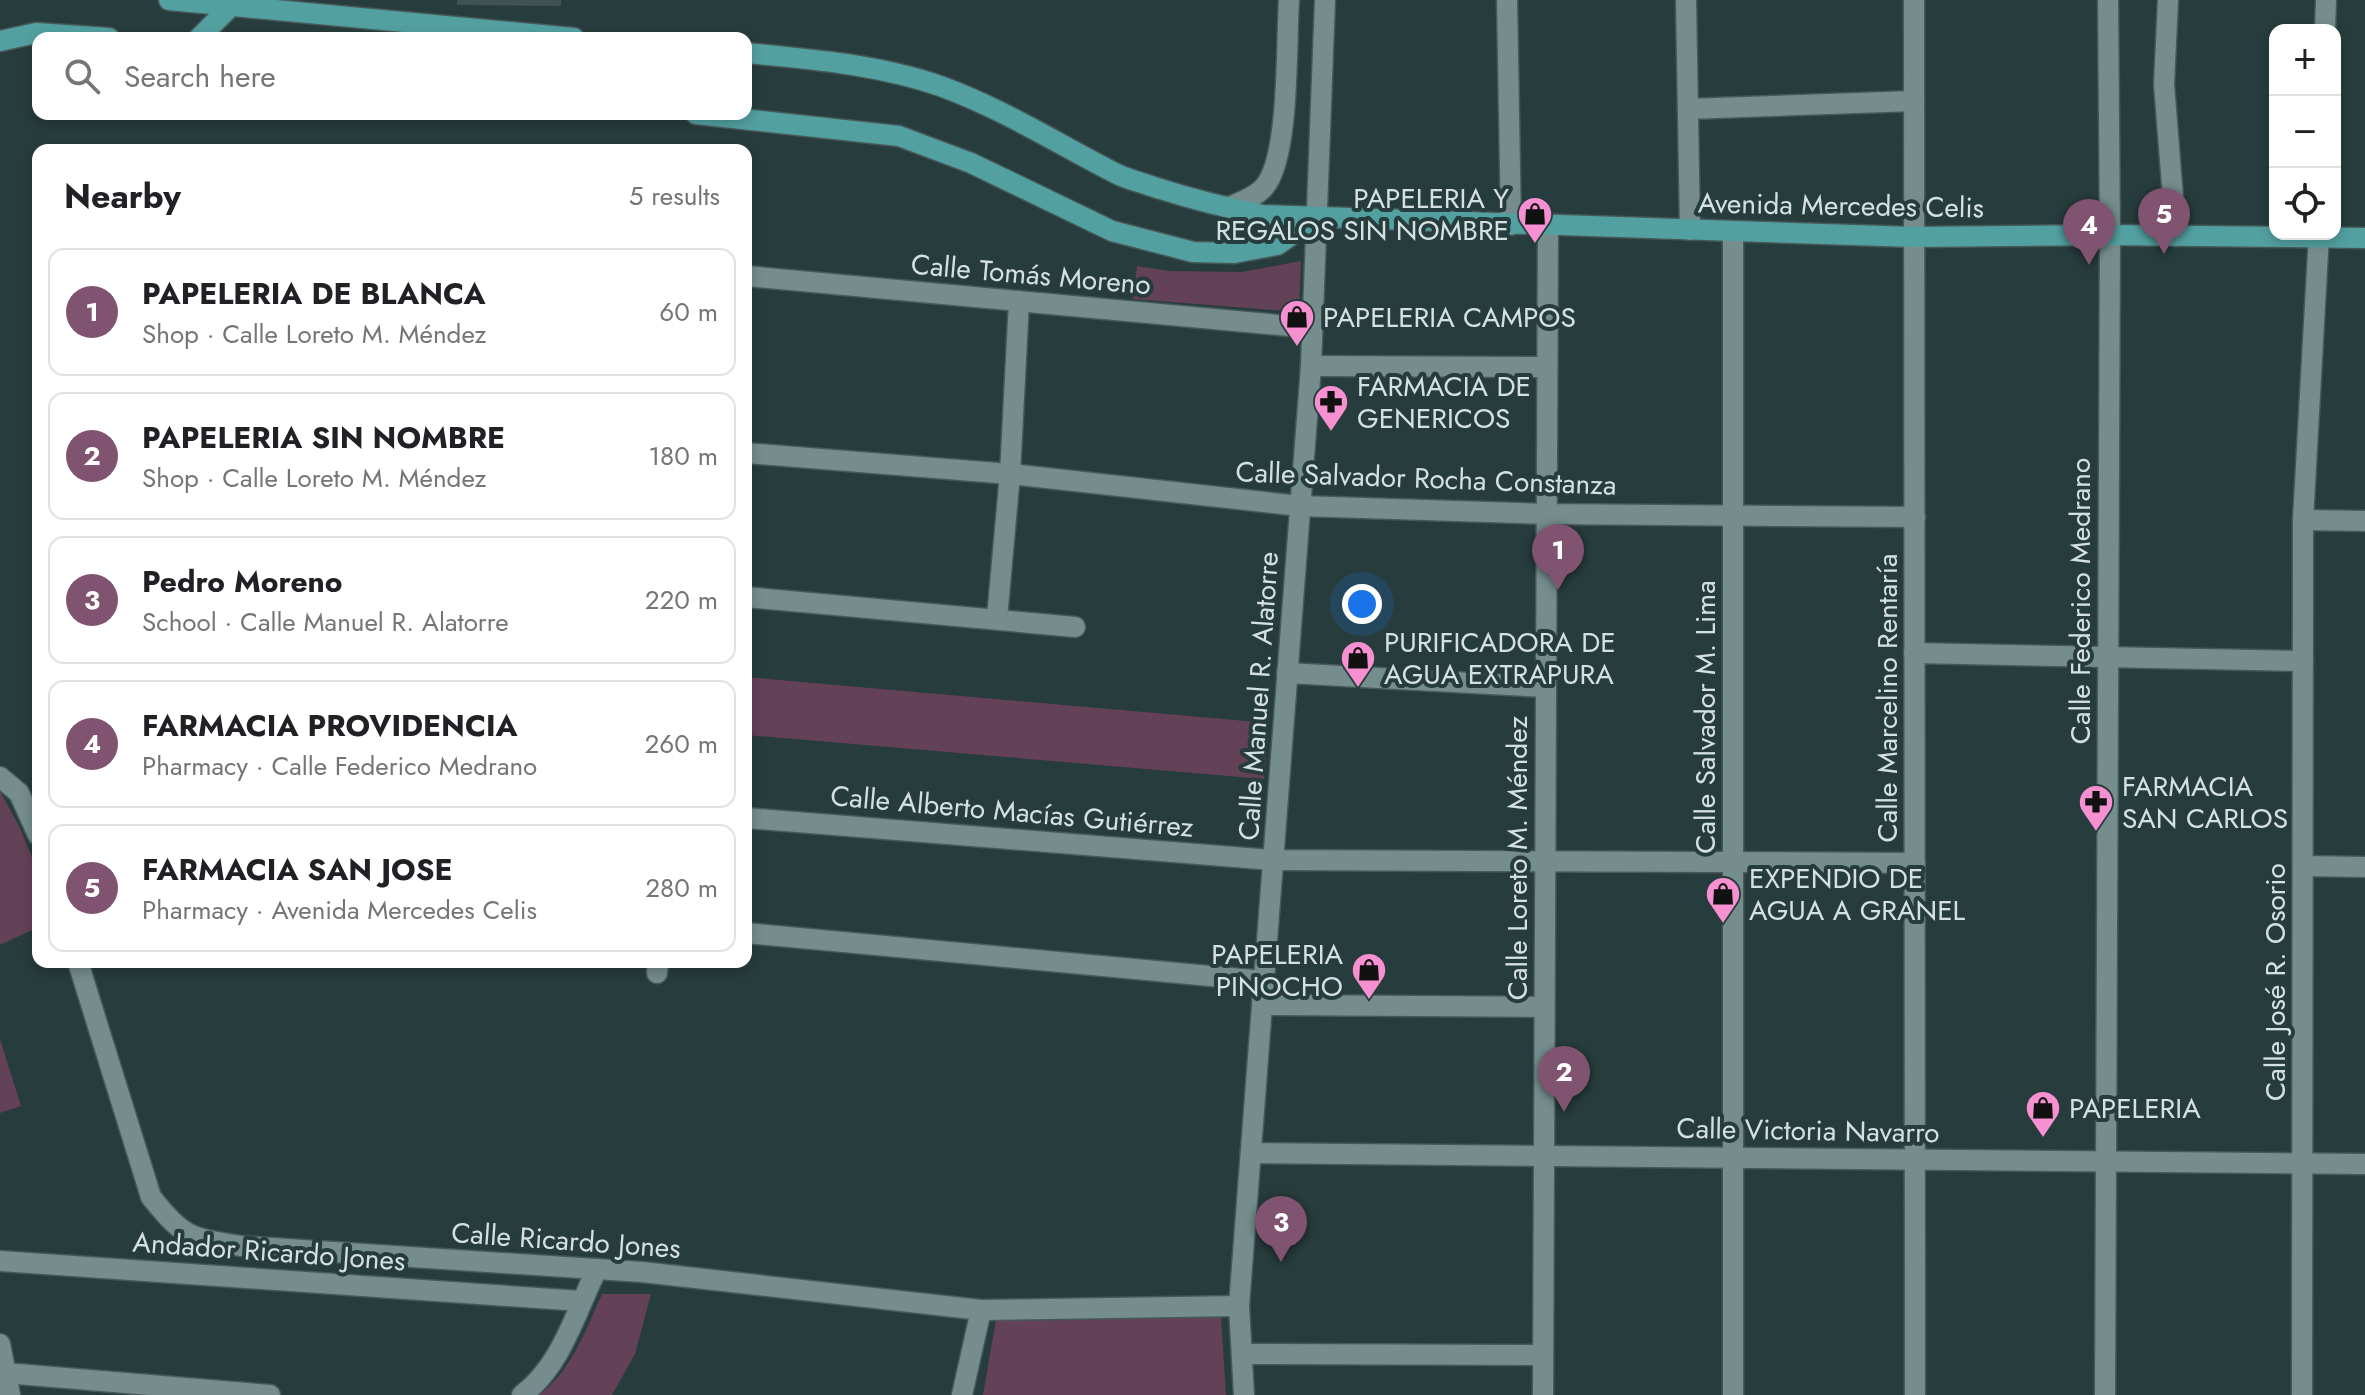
<!DOCTYPE html>
<meta charset="utf-8">
<style>
body{margin:0;font-family:Jost,sans-serif;background:#f2f2f2;color:#202124}
.controls{position:absolute;right:24px;top:24px;display:grid;overflow:hidden;border-radius:16px;box-shadow:0 4px 12px #0003}
.controls button{width:72px;height:72px;display:grid;place-items:center;padding:0;border:0;border-bottom:2px solid #e0e0e0;background:#fff;color:#202124;font:40px sans-serif}
.you{position:absolute;left:1362px;top:604px;width:28px;height:28px;margin:-20px;border:6px solid #fff;border-radius:50%;background:#1a73e8;box-shadow:0 0 0 12px #1a73e833}
.badge{display:grid;place-items:center;width:52px;height:52px;border-radius:50%;background:#805371;color:#fff;font-size:26px;font-weight:700}
.pin{position:absolute;translate:-50% -66px;filter:drop-shadow(0 2px 4px #0008)}
.pin::after{content:'';position:absolute;top:42px;width:28px;height:24px;background:inherit;clip-path:polygon(0 0,100% 0,50% 100%)}
.list{margin:0;padding:0;list-style:none}
h2{display:flex;justify-content:space-between;align-items:center;height:104px;margin:0;padding:0 32px;font-size:34px}
h2 small{font-size:26px;font-weight:400;color:#757577}
.list li{display:grid;grid-template-columns:52px 1fr auto;gap:24px;align-items:center;box-sizing:border-box;height:128px;margin:0 16px 16px;padding:0 16px;border:2px solid #e0e0e0;border-radius:16px}
.list b{display:block;font-size:30px;white-space:nowrap}
.list p{margin:0;font-size:26px;white-space:nowrap;color:#757577}
.list em{font-size:26px;font-style:normal;color:#757577}
.icon{flex:none;width:44px;height:44px;fill:none;stroke:currentColor;stroke-width:2;stroke-linecap:round;stroke-linejoin:round}
.map{position:relative;flex:none;width:2365px;height:1395px;overflow:hidden}
.search{position:absolute;background:#fff;box-shadow:0 4px 12px #0003;left:32px;top:32px;width:720px;height:88px;display:flex;align-items:center;gap:20px;box-sizing:border-box;padding:0 28px;border-radius:16px;color:#757577;font-size:30px}
.panel{position:absolute;background:#fff;box-shadow:0 4px 12px #0003;left:32px;top:144px;width:720px;height:824px;border-radius:16px}
.map>svg:first-child{display:block}
</style>
<div class="map">
<svg width="2365" height="1395" viewBox="0 0 2365 1395">
<rect width="100%" height="100%" fill="#273c3c"/>
<!-- green -->
<g fill="#634156">
<polygon points="1301,261 1299,312 1133,299 1137,266 1169,271 1242,272"/>
<polygon points="746,677 1269,723 1264,779 746,735"/>
<polygon points="0,791 20,828 38,872 38,927 0,945"/>
<polygon points="0,1039 21,1106 0,1113"/>
<path d="M602,1294H651L635,1354L612,1395H539C572,1370 585,1331 602,1294Z"/>
<polygon points="1221,1317 1226,1395 983,1395 996,1319"/>
</g>
<g fill="none" stroke-linecap="round" stroke-linejoin="round">
<defs>
<g id="minor">
<polyline points="1507,0 1511,225"/>
<polyline points="1686,0 1690,230"/>
<polyline points="1914,0 1915,1395"/>
<polyline points="2168,0 2164,84 2176,236"/>
<polyline points="2325,30 2326,0"/>
<polyline points="1688,109 1914,101"/>
<path d="M1227,208C1240,202 1257,197 1265,186C1290,155 1286,43 1289,0"/>
<polyline points="746,276 1311,328"/>
<polyline points="1311,366 1546,367"/>
<polyline points="746,453 1010,474 1300,506 1546,514 1915,517"/>
<polyline points="2303,520 2365,521"/>
<polyline points="746,597 1075,627"/>
<polyline points="997,618 1010,474 1019,301"/>
<polyline points="1914,653 2303,661"/>
<polyline points="1287,673 1545,687"/>
<polyline points="0,777 19,793 38,835"/>
<polyline points="746,818 1273,860 1915,863"/>
<polyline points="2303,866 2365,867"/>
<polyline points="746,933 1264,981"/>
<path d="M78,962L151,1197C184,1238 190,1238 241,1246L642,1272L981,1310L1239,1306"/>
<polyline points="657,973 658,962"/>
<polyline points="1262,1005 1544,1007"/>
<polyline points="1251,1153 2365,1164"/>
<polyline points="0,1261 581,1301"/>
<polyline points="0,1344 10,1395"/>
<polyline points="1242,1354 1543,1355"/>
<polyline points="5,1373 270,1395"/>
<path d="M522,1395C562,1365 575,1313 597,1269"/>
<polyline points="962,1395 981,1310"/>
<polyline points="1244,1395 1239,1306 1311,366 1325,0"/>
<polyline points="1543,1395 1548,226"/>
<polyline points="1733,1395 1733,232"/>
<polyline points="2105,1395 2110,235 2108,0"/>
<polyline points="2302,1395 2303,520 2319,234"/>
</g>
<g id="major">
<polyline points="169,0 574,38"/>
<polyline points="199,38 232,5"/>
<polyline points="0,41 36,33 109,38"/>
<path d="M746,53C812,59 881,65 943,87C1007,111 1058,144 1117,174C1129,180 1144,183 1157,188C1192,199 1227,208 1263,215L1913,237L2110,235L2365,238"/>
<polyline points="696,114 899,136 971,163 1112,231 1193,252 1234,253 1277,245 1316,218"/>
</g>
</defs>
<!-- minor casing -->
<use href="#minor" stroke="#465858" stroke-width="23"/>
<!-- major casing -->
<use href="#major" stroke="#465858" stroke-width="23"/>
<!-- minor -->
<use href="#minor" stroke="#758d8d" stroke-width="20"/>
<!-- major -->
<use href="#major" stroke="#53a0a1" stroke-width="20"/>
</g>
<!-- wall -->
<polygon fill="#405353" points="457,0 561,0 561,6 457,5"/>
<!-- icons -->
<defs>
<symbol id="shop-pin" viewBox="-11 -11 22 30"><path d="M0 17L-7.5 6A9.5 9.5 0 1 1 7.5 6Z" fill="#f690d0" stroke="#273c3c"/><path d="M-5-2.5h2.3a2.7 3.5 0 0 1 5.4 0H5L5.5 6h-11ZM-1.5-2.5h3a1.5 2.3 0 0 0-3 0Z" fill="#111"/></symbol>
<symbol id="pharmacy-pin" viewBox="-11 -11 22 30"><path d="M0 17L-7.5 6A9.5 9.5 0 1 1 7.5 6Z" fill="#f690d0" stroke="#273c3c"/><path d="M-2-6h4v4h4v4h-4v4h-4v-4h-4v-4h4Z" fill="#111"/></symbol>
</defs>
<g fill-rule="evenodd">
<use href="#shop-pin" x="1515" y="194" width="40" height="54"/>
<use href="#shop-pin" x="1277" y="297" width="40" height="54"/>
<use href="#pharmacy-pin" x="1311" y="382" width="40" height="54"/>
<use href="#shop-pin" x="1338" y="638" width="40" height="54"/>
<use href="#pharmacy-pin" x="2076" y="782" width="40" height="54"/>
<use href="#shop-pin" x="1703" y="874" width="40" height="54"/>
<use href="#shop-pin" x="1349" y="950" width="40" height="54"/>
<use href="#shop-pin" x="2023" y="1088" width="40" height="54"/>
</g>
<g text-anchor="middle" stroke-width="8" stroke-linejoin="round" paint-order="stroke">
<!-- poi labels -->
<g font-size="28" fill="#d5e1e1" stroke="#273c3c" text-anchor="start">
<text x="1509" y="208" text-anchor="end">PAPELERIA Y<tspan x="1509" dy="32">REGALOS SIN NOMBRE</tspan></text>
<text x="1323" y="327">PAPELERIA CAMPOS</text>
<text x="1357" y="396">FARMACIA DE<tspan x="1357" dy="32">GENERICOS</tspan></text>
<text x="1384" y="652">PURIFICADORA DE<tspan x="1384" dy="32">AGUA EXTRAPURA</tspan></text>
<text x="2122" y="796">FARMACIA<tspan x="2122" dy="32">SAN CARLOS</tspan></text>
<text x="1749" y="888">EXPENDIO DE<tspan x="1749" dy="32">AGUA A GRANEL</tspan></text>
<text x="1343" y="964" text-anchor="end">PAPELERIA<tspan x="1343" dy="32">PINOCHO</tspan></text>
<text x="2069" y="1118">PAPELERIA</text>
</g>
<!-- street labels -->
<g font-size="28" fill="#d5e1e1" stroke="#273c3c">
<text transform="translate(1841 205) rotate(1)" y="10">Avenida Mercedes Celis</text>
<text transform="translate(1031 274) rotate(5)" y="10">Calle Tomás Moreno</text>
<text transform="translate(1426 478) rotate(2)" y="10">Calle Salvador Rocha Constanza</text>
<text transform="translate(2080 601) rotate(-90)" y="10">Calle Federico Medrano</text>
<text transform="translate(1258 696) rotate(-86)" y="10">Calle Manuel R. Alatorre</text>
<text transform="translate(1887 698) rotate(-90)" y="10">Calle Marcelino Rentaría</text>
<text transform="translate(1705 717) rotate(-90)" y="10">Calle Salvador M. Lima</text>
<text transform="translate(1012 811) rotate(5)" y="10">Calle Alberto Macías Gutiérrez</text>
<text transform="translate(1517 858) rotate(-90)" y="10">Calle Loreto M. Méndez</text>
<text transform="translate(2275 982) rotate(-90)" y="10">Calle José R. Osorio</text>
<text transform="translate(1808 1130) rotate(1)" y="10">Calle Victoria Navarro</text>
<text transform="translate(566 1240) rotate(4)" y="10">Calle Ricardo Jones</text>
<text transform="translate(269 1251) rotate(4)" y="10">Andador Ricardo Jones</text>
</g>
</g>
</svg>
<div class="controls">
<button>+</button>
<button>−</button>
<button><svg class="icon" aria-label="locate" viewBox="0 0 24 24"><circle cx="12" cy="12" r="6"/><path d="M12 2v4M12 18v4M2 12h4M18 12h4"/></svg></button>
</div>
<div class="you"></div>
<div class="pin badge" style="left:1558px;top:590px">1</div>
<div class="pin badge" style="left:1564px;top:1112px">2</div>
<div class="pin badge" style="left:1281px;top:1262px">3</div>
<div class="pin badge" style="left:2089px;top:265px">4</div>
<div class="pin badge" style="left:2164px;top:254px">5</div>
<div class="search"><svg class="icon" aria-label="search" viewBox="0 0 24 24"><circle cx="10" cy="10" r="6"/><path d="M15 15l6 6"/></svg>Search here</div>
<section class="panel">
<h2>Nearby<small>5 results</small></h2>
<ul class="list">
<li><span class="badge">1</span><div><b>PAPELERIA DE BLANCA</b><p>Shop · Calle Loreto M. Méndez</p></div><em>60 m</em></li>
<li><span class="badge">2</span><div><b>PAPELERIA SIN NOMBRE</b><p>Shop · Calle Loreto M. Méndez</p></div><em>180 m</em></li>
<li><span class="badge">3</span><div><b>Pedro Moreno</b><p>School · Calle Manuel R. Alatorre</p></div><em>220 m</em></li>
<li><span class="badge">4</span><div><b>FARMACIA PROVIDENCIA</b><p>Pharmacy · Calle Federico Medrano</p></div><em>260 m</em></li>
<li><span class="badge">5</span><div><b>FARMACIA SAN JOSE</b><p>Pharmacy · Avenida Mercedes Celis</p></div><em>280 m</em></li>
</ul>
</section>
</div>
